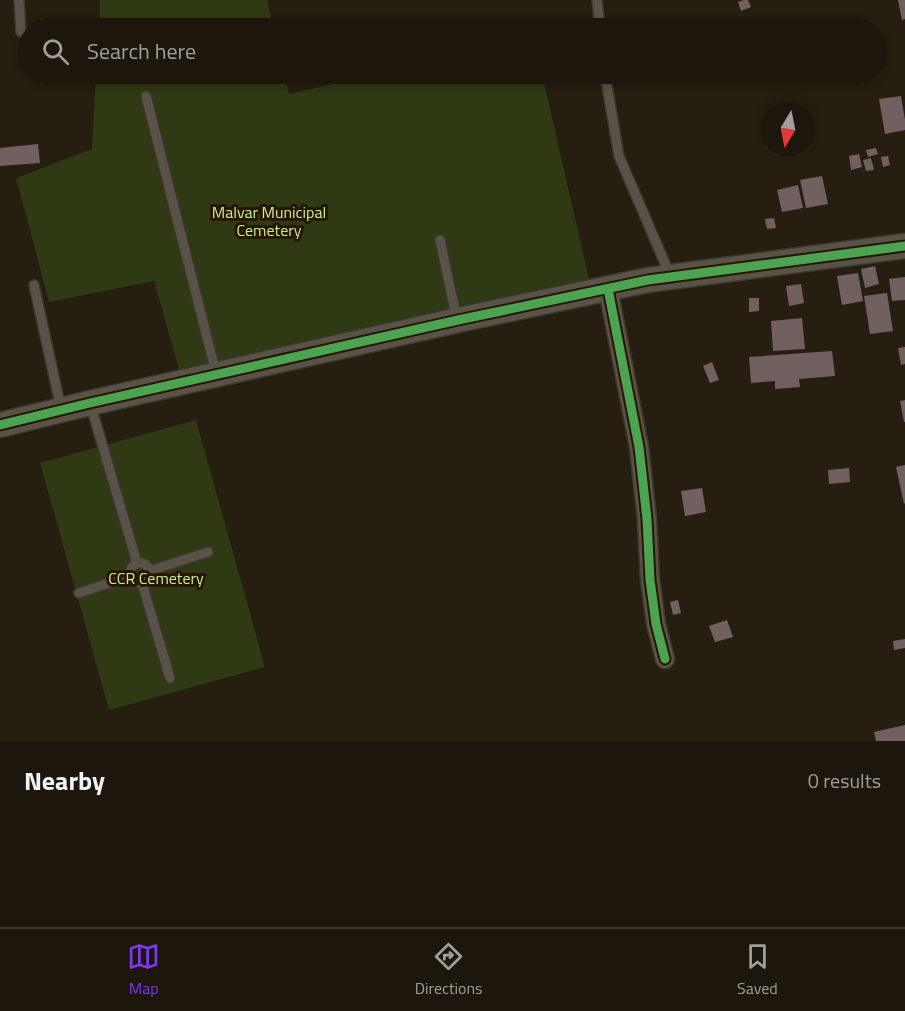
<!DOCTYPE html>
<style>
body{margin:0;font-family:"Titillium Web",sans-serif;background:#29231a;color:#f1f3f6}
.compass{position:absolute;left:761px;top:102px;width:54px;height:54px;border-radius:50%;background:#1c160c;box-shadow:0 3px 9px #0003;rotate:190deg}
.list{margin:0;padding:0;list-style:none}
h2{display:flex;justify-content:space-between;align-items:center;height:78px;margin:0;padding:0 24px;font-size:26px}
h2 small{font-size:20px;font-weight:400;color:#a09f9d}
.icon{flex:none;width:33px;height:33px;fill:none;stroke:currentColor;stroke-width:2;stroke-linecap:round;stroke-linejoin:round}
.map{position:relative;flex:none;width:905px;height:741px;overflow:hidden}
.search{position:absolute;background:#1c160c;box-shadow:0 3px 9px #0003;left:18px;right:18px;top:18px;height:66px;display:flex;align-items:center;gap:15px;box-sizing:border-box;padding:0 21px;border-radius:33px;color:#a09f9d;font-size:22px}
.sheet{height:186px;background:#1c160c}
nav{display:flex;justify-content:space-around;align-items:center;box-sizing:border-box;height:84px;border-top:2px solid #3a352d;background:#1c160c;font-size:16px;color:#a09f9d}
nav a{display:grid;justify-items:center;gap:3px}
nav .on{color:#7c3aed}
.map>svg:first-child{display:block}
</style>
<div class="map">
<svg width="905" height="741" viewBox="0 0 905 741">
<rect width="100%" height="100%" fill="#261e10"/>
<!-- green -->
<g fill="#2f3913">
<polygon points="100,0 267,0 273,28 99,28"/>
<polygon points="96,74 284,74 289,94 376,74 542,74 589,279 180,373 154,281 49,302 16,178 92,149"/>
<polygon points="196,420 265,667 109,710 40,463"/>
</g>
<!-- building -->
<g fill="#706160">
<polygon points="744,0 748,0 751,7 741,11 738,2"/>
<polygon points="898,0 905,0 905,19 902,20"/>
<polygon points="901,96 905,120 905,130 885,134 879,99"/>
<polygon points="38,144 40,163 0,166 0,148"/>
<polygon points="876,148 878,154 868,157 866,150"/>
<polygon points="859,154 862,167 851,170 849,156"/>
<polygon points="888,156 890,165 883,167 881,157"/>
<polygon points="871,158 874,170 866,171 863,160"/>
<polygon points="822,176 828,204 806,208 800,180"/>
<polygon points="798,185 803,208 782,212 777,190"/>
<polygon points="774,218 776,228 767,229 765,219"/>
<polygon points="875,266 879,284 865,288 861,269"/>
<polygon points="858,273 863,301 842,305 837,276"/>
<polygon points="905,277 905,300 892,301 889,279"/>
<polygon points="801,284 804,303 789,306 786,286"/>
<polygon points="887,293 893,331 870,334 864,296"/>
<polygon points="749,298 759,298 759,311 749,312"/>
<polygon points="802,318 805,349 773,351 771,321"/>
<polygon points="905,347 905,364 901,365 898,348"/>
<polygon points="832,351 835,376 799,379 800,387 775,389 775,381 751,383 749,357"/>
<polygon points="712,362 719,380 710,383 703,366"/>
<polygon points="905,400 905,422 904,422 900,401"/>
<polygon points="905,465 905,503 904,504 896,467"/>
<polygon points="849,468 850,482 829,484 828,470"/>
<polygon points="702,488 706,512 685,516 681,491"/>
<polygon points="678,600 681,613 673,615 670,602"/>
<polygon points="727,620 733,637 715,642 709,626"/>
<polygon points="905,639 905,648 894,650 893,641"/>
<polygon points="905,725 905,741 876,741 874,732"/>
</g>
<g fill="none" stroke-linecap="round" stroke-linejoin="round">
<defs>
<g id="lane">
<polyline points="19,0 21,32"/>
<polyline points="597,0 600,28"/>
<polyline points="605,74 619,156 670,275"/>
<polyline points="146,96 216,373"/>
<polyline points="440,240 457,320"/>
<polyline points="34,285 61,409"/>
<polyline points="90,403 137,563"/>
<circle cx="140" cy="573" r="10"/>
<polyline points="149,571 208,552"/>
<polyline points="142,583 170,678"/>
<polyline points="79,593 130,576"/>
</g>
<polyline id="street" points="608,289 639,447 647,519 650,580 656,624 665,659"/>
<polyline id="secondary" points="0,425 90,403 458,320 648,280 905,246"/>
</defs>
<!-- lane casing -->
<use href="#lane" stroke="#3e372d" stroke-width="12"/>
<!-- street casing -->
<use href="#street" stroke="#3e372d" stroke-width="21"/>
<!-- secondary casing -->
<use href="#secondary" stroke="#3e372d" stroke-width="27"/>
<!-- lane -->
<use href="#lane" stroke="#585248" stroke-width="9"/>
<!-- street -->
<use href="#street" stroke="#585248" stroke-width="18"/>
<!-- secondary -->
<use href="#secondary" stroke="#585248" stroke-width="24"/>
<defs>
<g id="cycleway">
<polyline points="608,289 639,447 647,519 650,580 656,624 665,659"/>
<polyline points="0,425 90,403 458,320 648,280 905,246"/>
</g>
</defs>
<!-- cycleway casing -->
<use href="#cycleway" stroke="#261700" stroke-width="13"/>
<!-- cycleway -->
<use href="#cycleway" stroke="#4ca352" stroke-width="9"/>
</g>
<g text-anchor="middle" stroke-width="6" stroke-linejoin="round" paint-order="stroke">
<!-- park labels -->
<g font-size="16" fill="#cce996" stroke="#261700">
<text x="269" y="218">Malvar Municipal<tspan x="269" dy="18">Cemetery</tspan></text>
<text x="156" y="584">CCR Cemetery</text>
</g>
</g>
</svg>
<svg class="compass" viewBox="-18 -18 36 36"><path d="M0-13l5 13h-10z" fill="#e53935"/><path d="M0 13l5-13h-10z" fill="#a09f9d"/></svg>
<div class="search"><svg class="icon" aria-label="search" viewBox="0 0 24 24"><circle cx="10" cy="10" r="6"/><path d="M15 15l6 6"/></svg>Search here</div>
</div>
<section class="sheet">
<h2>Nearby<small>0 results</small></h2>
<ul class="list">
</ul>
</section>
<nav>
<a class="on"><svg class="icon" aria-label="map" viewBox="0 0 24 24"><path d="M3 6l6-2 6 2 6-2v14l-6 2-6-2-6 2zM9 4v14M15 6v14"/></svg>Map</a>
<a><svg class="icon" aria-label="directions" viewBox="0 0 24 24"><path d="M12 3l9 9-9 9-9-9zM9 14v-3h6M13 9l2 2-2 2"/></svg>Directions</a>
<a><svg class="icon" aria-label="saved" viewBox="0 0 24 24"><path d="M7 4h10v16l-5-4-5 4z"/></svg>Saved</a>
</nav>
